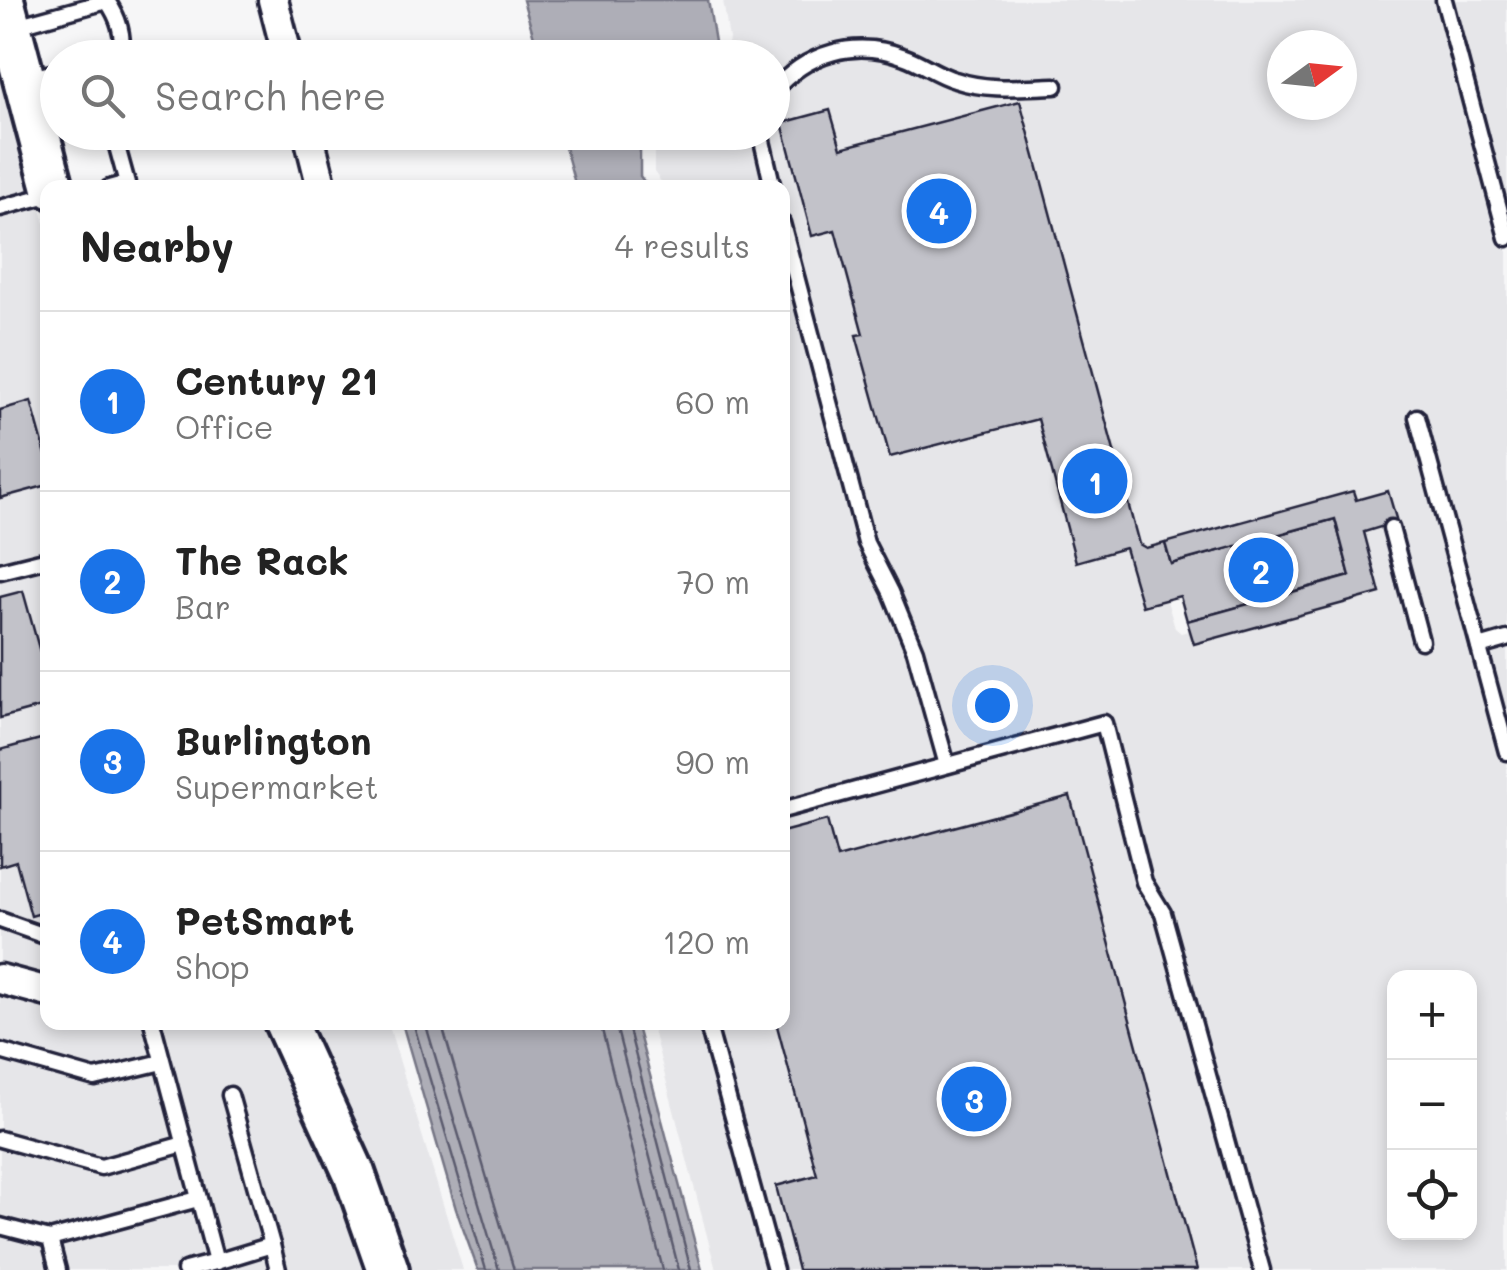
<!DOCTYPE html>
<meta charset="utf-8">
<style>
body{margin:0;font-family:Mali,sans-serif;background:#f6f6f6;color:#222}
.controls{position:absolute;right:30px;bottom:30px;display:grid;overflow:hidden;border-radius:20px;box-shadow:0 5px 15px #0003}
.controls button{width:90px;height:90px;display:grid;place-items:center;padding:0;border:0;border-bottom:2px solid #e0e0e0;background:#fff;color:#222;font:50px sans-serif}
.compass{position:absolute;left:1267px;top:30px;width:90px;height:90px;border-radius:50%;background:#fff;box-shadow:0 5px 15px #0003;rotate:75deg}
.you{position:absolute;left:992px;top:705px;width:35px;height:35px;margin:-25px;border:8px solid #fff;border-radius:50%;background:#1a73e8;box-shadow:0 0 0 15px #1a73e833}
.badge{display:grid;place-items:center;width:65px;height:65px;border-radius:50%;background:#1a73e8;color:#fff;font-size:32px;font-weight:700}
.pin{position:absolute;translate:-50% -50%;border:5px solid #fff;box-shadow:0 2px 10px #0006}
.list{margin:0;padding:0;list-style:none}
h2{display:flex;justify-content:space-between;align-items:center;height:130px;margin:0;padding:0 40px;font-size:42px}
h2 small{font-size:32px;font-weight:400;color:#767676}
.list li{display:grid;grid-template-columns:65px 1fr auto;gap:30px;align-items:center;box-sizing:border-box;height:180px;padding:0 40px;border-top:2px solid #e0e0e0}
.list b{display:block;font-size:38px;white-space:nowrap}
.list p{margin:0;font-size:32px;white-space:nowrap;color:#767676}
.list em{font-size:32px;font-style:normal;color:#767676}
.icon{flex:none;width:55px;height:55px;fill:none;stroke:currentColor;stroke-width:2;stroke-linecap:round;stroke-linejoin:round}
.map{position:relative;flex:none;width:1507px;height:1270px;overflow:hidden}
.search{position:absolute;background:#fff;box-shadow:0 5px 15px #0003;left:40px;top:40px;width:750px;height:110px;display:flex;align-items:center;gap:25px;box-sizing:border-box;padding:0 35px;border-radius:55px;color:#767676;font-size:38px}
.panel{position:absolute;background:#fff;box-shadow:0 5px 15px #0003;left:40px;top:180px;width:750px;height:850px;border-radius:20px}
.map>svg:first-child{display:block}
</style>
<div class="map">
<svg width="1507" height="1270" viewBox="0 0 1507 1270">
<rect width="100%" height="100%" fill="#f6f6f7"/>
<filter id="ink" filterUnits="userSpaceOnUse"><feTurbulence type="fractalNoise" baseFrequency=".01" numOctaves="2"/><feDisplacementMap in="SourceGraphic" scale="20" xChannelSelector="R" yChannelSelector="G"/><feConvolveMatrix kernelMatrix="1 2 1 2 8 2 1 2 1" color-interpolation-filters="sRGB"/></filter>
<g filter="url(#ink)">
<!-- built -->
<g fill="#e6e6e9" fill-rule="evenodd">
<path d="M723,0H1507V1270H716L651,1023L782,1022V188L665,187L654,172V133L772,132V58L725,57L729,39ZM1282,45H1342V105H1282ZM1157,567L1357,586L1181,633L1175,628ZM1394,978H1470V1232H1394Z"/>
<polygon points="0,54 47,231 47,977 0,964"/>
<polygon points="0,995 47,1008 48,1022 267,1023 339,1180 371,1270 0,1270"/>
<polygon points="303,1023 388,1023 463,1270 406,1270"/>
</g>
<!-- water -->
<g fill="#aeaeb7" stroke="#767685" stroke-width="2.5">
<polygon points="523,0 708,0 715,42 712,57 540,57"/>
<polygon points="561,133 640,133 640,176 648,187 576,187"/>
<polygon points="402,1023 636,1023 702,1270 478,1270 456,1209"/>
</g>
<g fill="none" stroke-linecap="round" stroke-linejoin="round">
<!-- shore -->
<g stroke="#5a5a6d" stroke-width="2.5">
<polyline points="413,1022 486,1270"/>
<polyline points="425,1022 499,1270"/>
<polyline points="441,1022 514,1270"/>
<polyline points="600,1022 663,1270"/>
<polyline points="615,1022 679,1270"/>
<polyline points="627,1022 691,1270"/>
</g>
</g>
<!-- building -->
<g fill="#c2c2c9" stroke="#22223b" stroke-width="2.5">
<polygon points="1020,101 1139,544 1146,548 1165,543 1171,564 1335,519 1350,576 1187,621 1180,596 1142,606 1125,548 1076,562 1038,419 890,457 856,335 863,334 835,230 812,236 782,123 830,110 841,148"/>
<polygon points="31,401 48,462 48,485 0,498 0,410"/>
<polygon points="1353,491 1356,500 1388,491 1397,522 1364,532 1380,593 1194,644 1187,621 1350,576 1335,519 1171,564 1165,543"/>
<polygon points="23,591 48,681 48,705 0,718 0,597"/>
<polygon points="48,737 48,911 31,916 16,861 0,866 0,750"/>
<polygon points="1070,796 1197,1270 798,1270 776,1186 817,1175 776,1022 782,1022 782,832 827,820 837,858"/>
</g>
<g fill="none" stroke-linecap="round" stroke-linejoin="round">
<defs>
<g id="lane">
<polyline points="1444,0 1507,238"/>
<path d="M16,26L107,1C119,18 124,34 121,54L113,58"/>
<polyline points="29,79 58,71"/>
<path d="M772,93C806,52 855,38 905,57C922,63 937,75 955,80C988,91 1021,87 1055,86"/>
<polyline points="760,132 773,188"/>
<polyline points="109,188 127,183 113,132"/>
<polyline points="0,208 48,195"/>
<polyline points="782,223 866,543 891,592 915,651 947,765"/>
<polyline points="1417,417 1507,752"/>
<polyline points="1391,528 1421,641"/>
<polyline points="0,571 48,559"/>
<polyline points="1479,647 1507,639"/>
<polyline points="782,810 1104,723 1144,882 1163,913 1262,1270"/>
<polyline points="0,920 48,937"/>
<polyline points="152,1022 216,1262 272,1245 278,1270"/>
<polyline points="707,1022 775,1270"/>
<polyline points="0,1051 95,1078 162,1062"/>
<polyline points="230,1095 272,1245"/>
<polyline points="0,1139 101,1167 184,1144"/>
<polyline points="0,1226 50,1239 198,1199"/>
<polyline points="50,1239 58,1270"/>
<polyline points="185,1270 216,1262"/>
</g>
<g id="street">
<polyline points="273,0 288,58"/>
<polyline points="308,132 322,188"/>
<polyline points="0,979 48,992"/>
</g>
<g id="secondary">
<polyline points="3,0 53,188"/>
<polyline points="285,1022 354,1173 388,1270"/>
</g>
</defs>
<!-- lane casing -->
<use href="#lane" stroke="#22223b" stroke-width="21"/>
<!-- street casing -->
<use href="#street" stroke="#22223b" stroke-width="35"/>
<!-- secondary casing -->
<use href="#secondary" stroke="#22223b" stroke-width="48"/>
<!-- lane -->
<use href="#lane" stroke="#fff" stroke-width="14"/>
<!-- street -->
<use href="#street" stroke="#fff" stroke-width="28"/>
<!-- secondary -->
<use href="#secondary" stroke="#fff" stroke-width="40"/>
</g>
</g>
</svg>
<div class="controls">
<button>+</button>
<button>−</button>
<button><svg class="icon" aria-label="locate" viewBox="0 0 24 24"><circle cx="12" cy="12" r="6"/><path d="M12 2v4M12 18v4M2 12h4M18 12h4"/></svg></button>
</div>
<svg class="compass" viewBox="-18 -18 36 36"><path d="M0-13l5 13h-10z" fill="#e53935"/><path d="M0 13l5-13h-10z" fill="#767676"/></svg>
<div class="you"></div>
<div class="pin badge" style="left:1095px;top:481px">1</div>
<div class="pin badge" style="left:1261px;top:570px">2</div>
<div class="pin badge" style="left:974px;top:1099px">3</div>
<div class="pin badge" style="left:939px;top:211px">4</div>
<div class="search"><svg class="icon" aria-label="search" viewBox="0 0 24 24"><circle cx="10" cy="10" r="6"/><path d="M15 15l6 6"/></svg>Search here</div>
<section class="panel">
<h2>Nearby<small>4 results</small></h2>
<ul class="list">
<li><span class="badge">1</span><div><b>Century 21</b><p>Office</p></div><em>60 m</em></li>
<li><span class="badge">2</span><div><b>The Rack</b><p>Bar</p></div><em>70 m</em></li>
<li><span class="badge">3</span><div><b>Burlington</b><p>Supermarket</p></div><em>90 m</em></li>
<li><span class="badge">4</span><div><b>PetSmart</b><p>Shop</p></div><em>120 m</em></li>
</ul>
</section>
</div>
